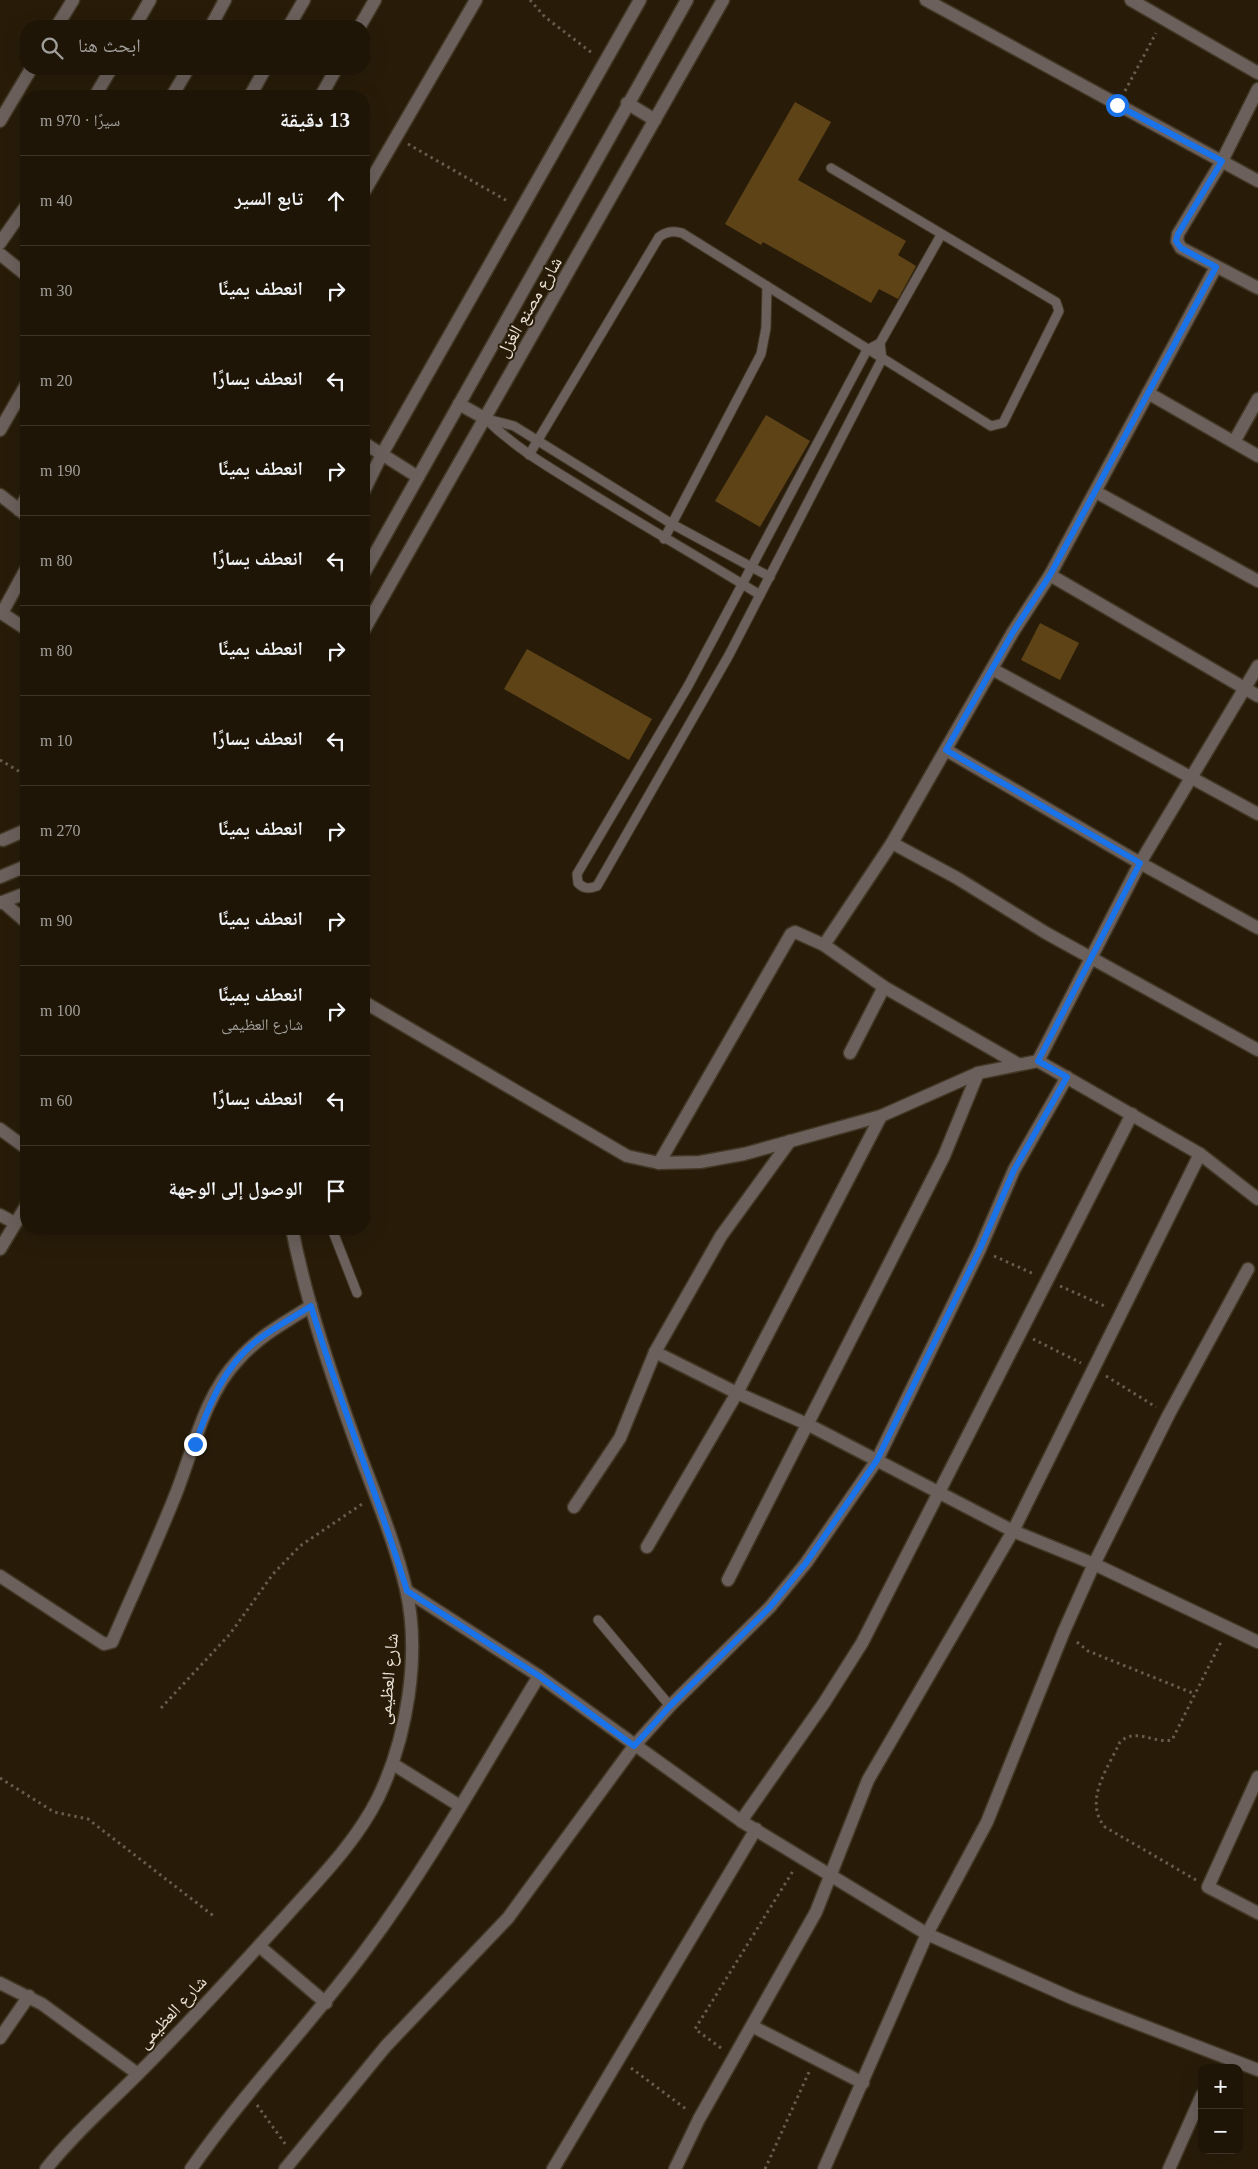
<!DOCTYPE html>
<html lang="ar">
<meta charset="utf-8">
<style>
body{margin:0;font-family:"Times New Roman","Noto Naskh Arabic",serif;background:#2b2215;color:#f1f3f6;direction:rtl}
.controls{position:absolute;right:15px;bottom:15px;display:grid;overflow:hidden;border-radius:10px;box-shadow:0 5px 20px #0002}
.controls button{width:45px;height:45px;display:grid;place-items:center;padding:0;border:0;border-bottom:1px solid #3c3428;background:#1e1507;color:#f1f3f6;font:25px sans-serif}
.stop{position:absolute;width:15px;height:15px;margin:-11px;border:4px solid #1a73e8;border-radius:50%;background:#fff}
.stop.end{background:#1a73e8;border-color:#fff;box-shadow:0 1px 5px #0008}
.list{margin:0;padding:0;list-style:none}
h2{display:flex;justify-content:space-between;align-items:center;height:65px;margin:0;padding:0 20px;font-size:21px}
h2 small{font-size:16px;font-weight:400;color:#a19f9b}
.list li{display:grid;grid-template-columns:32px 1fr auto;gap:15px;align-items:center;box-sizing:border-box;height:90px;padding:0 20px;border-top:1px solid #3c3428}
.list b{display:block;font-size:19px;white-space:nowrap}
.list p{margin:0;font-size:16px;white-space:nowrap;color:#a19f9b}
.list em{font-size:16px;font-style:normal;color:#a19f9b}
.icon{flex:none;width:28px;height:28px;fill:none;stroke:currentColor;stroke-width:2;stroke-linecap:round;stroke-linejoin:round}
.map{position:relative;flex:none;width:1258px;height:2169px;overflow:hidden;direction:ltr}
.search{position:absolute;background:#1e1507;box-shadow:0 5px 20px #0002;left:20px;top:20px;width:350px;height:55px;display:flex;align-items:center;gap:12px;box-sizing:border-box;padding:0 18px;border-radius:20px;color:#a19f9b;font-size:19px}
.panel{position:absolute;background:#1e1507;box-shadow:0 5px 20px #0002;left:20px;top:90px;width:350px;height:1145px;border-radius:20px;direction:rtl}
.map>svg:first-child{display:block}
</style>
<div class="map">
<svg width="1258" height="2169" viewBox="0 0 1258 2169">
<rect width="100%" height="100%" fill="#281c09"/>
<!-- building -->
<g fill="#5e4317">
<polygon points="795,102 831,122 798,180 906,241 898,255 916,266 898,299 879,289 871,303 763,242 761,245 725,224"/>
<polygon points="766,415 810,441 760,527 715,501"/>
<polygon points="1040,623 1079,643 1060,680 1021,660"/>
<polygon points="527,649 652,719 629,760 504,689"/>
</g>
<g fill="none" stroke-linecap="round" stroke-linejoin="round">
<defs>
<g id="service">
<path d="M880,343L882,359L729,655L597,886C589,889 584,889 578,883L577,874L688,686L867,350L880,343L941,235"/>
<path d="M486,419C514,447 547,466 581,487C640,524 701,558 760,595"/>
<polyline points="487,419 514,426 672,524 770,577"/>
<path d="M529,455L659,237C667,231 673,231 682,233L991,426L1003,423L1059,311L1056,302L831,168"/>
<polyline points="664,539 761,354 766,328 767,286"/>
<polyline points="332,1229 357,1293"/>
<polyline points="598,1620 670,1706"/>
</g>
<g id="minor">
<polyline points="926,0 1258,181"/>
<polyline points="1131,0 1258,73"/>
<polyline points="57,26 73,0"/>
<polyline points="135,26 150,0"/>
<polyline points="211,26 225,0"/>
<polyline points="289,26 304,0"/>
<polyline points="360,26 375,0"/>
<polyline points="1258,89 1222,161 1178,234 1177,241 1181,248 1258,288"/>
<polyline points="95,96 111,69"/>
<polyline points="172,96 188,69"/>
<polyline points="250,96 265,69"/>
<polyline points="321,96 336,69"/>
<polyline points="0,121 31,69"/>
<polyline points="364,192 476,0"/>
<polyline points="0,243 26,206"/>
<polyline points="0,254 26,275"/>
<polyline points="1216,267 1050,575 1258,696"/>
<polyline points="1148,393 1258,456"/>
<polyline points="0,430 26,385"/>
<polyline points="1234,442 1258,399"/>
<polyline points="364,443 418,477"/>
<polyline points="364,491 382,454 640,0"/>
<polyline points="1096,492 1258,581"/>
<polyline points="0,495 26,515"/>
<polyline points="19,510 26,498"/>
<polyline points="0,612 26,629"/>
<polyline points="2,613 26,569"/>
<polyline points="992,669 1258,814"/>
<polyline points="946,750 1140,863 1258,928"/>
<polyline points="3,840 26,830"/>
<polyline points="892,843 957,878 1046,933 1258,1050"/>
<polyline points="824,945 892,843 1013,632 1050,575"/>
<polyline points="364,1002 627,1156 659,1163 700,1162 744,1154 881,1116 978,1073 1038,1061 1200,1154 1258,1199"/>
<polyline points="850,1053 884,987"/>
<polyline points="1038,1061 1140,863 1258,666"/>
<polyline points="0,1129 26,1148"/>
<polyline points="659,1163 791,934 795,932 824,945 884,987 1018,1064"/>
<polyline points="0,1215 15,1223"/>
<polyline points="0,1249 26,1206"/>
<polyline points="655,1352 737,1393 807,1424 1013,1531 1094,1564 1258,1642"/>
<polyline points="574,1507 620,1438 655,1352 721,1236 790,1141"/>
<polyline points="647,1547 737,1393 881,1116"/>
<path d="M0,1576L104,1644L112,1642C134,1591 157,1542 177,1491C194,1447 205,1395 238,1360C258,1337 285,1322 311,1306"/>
<polyline points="728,1580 944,1156 978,1073"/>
<polyline points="407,1591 539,1676 741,1821 927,1934 1074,1999 1258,2070"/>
<polyline points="393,1764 460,1806"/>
<polyline points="1258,1777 1208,1887 1258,1913"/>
<polyline points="741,1821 824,1703 862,1643 1132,1114"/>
<polyline points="259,1946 326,2003"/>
<polyline points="0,1983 42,2004 138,2074"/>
<polyline points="752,2026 863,2083"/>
<polyline points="0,2038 29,1996"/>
<path d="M191,2169C245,2091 311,2024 367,1948C431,1862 483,1767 539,1676"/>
<polyline points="285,2169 386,2046 508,1918 634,1746 670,1706 770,1607 806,1563 877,1460 980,1249 1014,1170 1067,1077"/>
<polyline points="553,2169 756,1829"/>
<polyline points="675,2169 699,2119 816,1912 868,1780 1013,1531 1200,1154"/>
<polyline points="824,2169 927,1934 987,1822 1064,1631 1094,1564 1169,1414 1248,1269"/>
<polyline points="1169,2169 1202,2095"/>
</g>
<g id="tertiary">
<polyline points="627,103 655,120"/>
<polyline points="459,404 486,419"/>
<polyline points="364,573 687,0"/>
<polyline points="364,630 723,0"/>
<polyline points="0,877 26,866"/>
<polyline points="3,902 26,922"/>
<polyline points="0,903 26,893"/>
<path d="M46,2169C73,2135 106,2106 137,2075C189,2023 238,1969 287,1915C320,1878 356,1842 378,1798C407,1738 421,1655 406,1589C395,1542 375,1495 358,1449C332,1377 307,1304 292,1229"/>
</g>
</defs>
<!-- service casing -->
<use href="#service" stroke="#433826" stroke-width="11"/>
<!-- minor casing -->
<use href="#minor" stroke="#433826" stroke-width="15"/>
<!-- tertiary casing -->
<use href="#tertiary" stroke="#433826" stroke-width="15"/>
<!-- path -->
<g stroke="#675d4c" stroke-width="3" stroke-dasharray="2.5 4" stroke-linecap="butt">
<polyline points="530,0 545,17 592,53"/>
<polyline points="1125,91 1156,33"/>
<polyline points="408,144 509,202"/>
<polyline points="0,760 22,773"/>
<polyline points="994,1256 1034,1274"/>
<polyline points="1060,1286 1107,1307"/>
<polyline points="1033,1339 1081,1363"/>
<polyline points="1106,1376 1156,1407"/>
<polyline points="1077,1642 1088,1651 1195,1694"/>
<polyline points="161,1708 230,1634 273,1574 300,1546 362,1504"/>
<polyline points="0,1778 54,1812 88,1819 215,1917"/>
<path d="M1196,1880L1105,1827C1083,1801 1108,1768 1120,1742C1137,1727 1153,1744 1172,1740L1221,1642"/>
<polyline points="721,2048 695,2029 793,1871"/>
<polyline points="631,2068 686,2109"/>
<polyline points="257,2105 286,2145"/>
<polyline points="765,2169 809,2072"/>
</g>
<!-- service -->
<use href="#service" stroke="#6b605b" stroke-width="9"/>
<!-- minor -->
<use href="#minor" stroke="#6b605b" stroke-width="12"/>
<!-- tertiary -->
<use href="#tertiary" stroke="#6b605b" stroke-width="12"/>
</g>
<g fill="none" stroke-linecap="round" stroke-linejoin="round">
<!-- route -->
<path stroke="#1a73e8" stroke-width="6" d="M195,1444C209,1405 224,1365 259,1339C275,1327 294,1317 311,1306C339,1402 378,1495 407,1591L539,1676L634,1746L670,1706L770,1607L806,1563L877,1460L980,1249L1014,1170L1067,1077L1038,1061L1140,863L946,750L1013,632L1050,575L1216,267L1181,248L1176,241L1178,234L1222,161L1117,105"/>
</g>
<g text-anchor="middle" stroke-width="4" stroke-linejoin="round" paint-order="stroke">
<!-- street labels -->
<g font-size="18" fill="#eae2d6" stroke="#281c09">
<text transform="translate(529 307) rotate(-60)" y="6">شارع مصنع الغزل</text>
<text transform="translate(388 1679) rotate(-85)" y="6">شارع العظيمى</text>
<text transform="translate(172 2012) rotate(-47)" y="6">شارع العظيمى</text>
</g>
</g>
</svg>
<div class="controls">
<button>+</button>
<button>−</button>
</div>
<div class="stop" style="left:1117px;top:105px"></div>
<div class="stop end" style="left:195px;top:1444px"></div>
<div class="search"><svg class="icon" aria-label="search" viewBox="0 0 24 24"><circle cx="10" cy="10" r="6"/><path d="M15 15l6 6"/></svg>ابحث هنا</div>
<section class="panel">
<h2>13 دقيقة<small>سيرًا · 970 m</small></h2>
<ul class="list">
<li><svg class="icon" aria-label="ahead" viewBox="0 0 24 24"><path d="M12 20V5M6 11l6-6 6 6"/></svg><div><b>تابع السير</b></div><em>40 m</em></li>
<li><svg class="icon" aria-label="right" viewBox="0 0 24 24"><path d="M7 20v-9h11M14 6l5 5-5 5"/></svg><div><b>انعطف يمينًا</b></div><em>30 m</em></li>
<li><svg class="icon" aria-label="left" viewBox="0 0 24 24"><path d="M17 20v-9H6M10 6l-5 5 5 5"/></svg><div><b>انعطف يسارًا</b></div><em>20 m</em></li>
<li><svg class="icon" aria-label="right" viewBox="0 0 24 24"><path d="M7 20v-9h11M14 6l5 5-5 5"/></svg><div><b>انعطف يمينًا</b></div><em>190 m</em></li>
<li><svg class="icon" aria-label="left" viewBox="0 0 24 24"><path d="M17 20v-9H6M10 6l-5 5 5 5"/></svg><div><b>انعطف يسارًا</b></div><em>80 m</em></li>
<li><svg class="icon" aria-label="right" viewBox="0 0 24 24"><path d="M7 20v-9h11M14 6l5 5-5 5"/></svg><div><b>انعطف يمينًا</b></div><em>80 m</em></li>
<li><svg class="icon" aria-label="left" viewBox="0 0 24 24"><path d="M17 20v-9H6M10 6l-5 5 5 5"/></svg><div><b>انعطف يسارًا</b></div><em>10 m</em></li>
<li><svg class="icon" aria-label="right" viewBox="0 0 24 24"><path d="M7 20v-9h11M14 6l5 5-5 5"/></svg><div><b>انعطف يمينًا</b></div><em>270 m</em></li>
<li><svg class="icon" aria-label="right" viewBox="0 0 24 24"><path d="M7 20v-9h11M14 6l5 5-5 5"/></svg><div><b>انعطف يمينًا</b></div><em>90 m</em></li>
<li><svg class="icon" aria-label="right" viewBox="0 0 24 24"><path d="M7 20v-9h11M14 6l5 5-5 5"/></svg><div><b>انعطف يمينًا</b><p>شارع العظيمى</p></div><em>100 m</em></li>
<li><svg class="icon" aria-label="left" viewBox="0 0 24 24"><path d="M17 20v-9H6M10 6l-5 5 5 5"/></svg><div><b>انعطف يسارًا</b></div><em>60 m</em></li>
<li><svg class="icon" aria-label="arrive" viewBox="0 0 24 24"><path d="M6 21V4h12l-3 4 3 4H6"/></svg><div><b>الوصول إلى الوجهة</b></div></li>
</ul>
</section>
</div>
